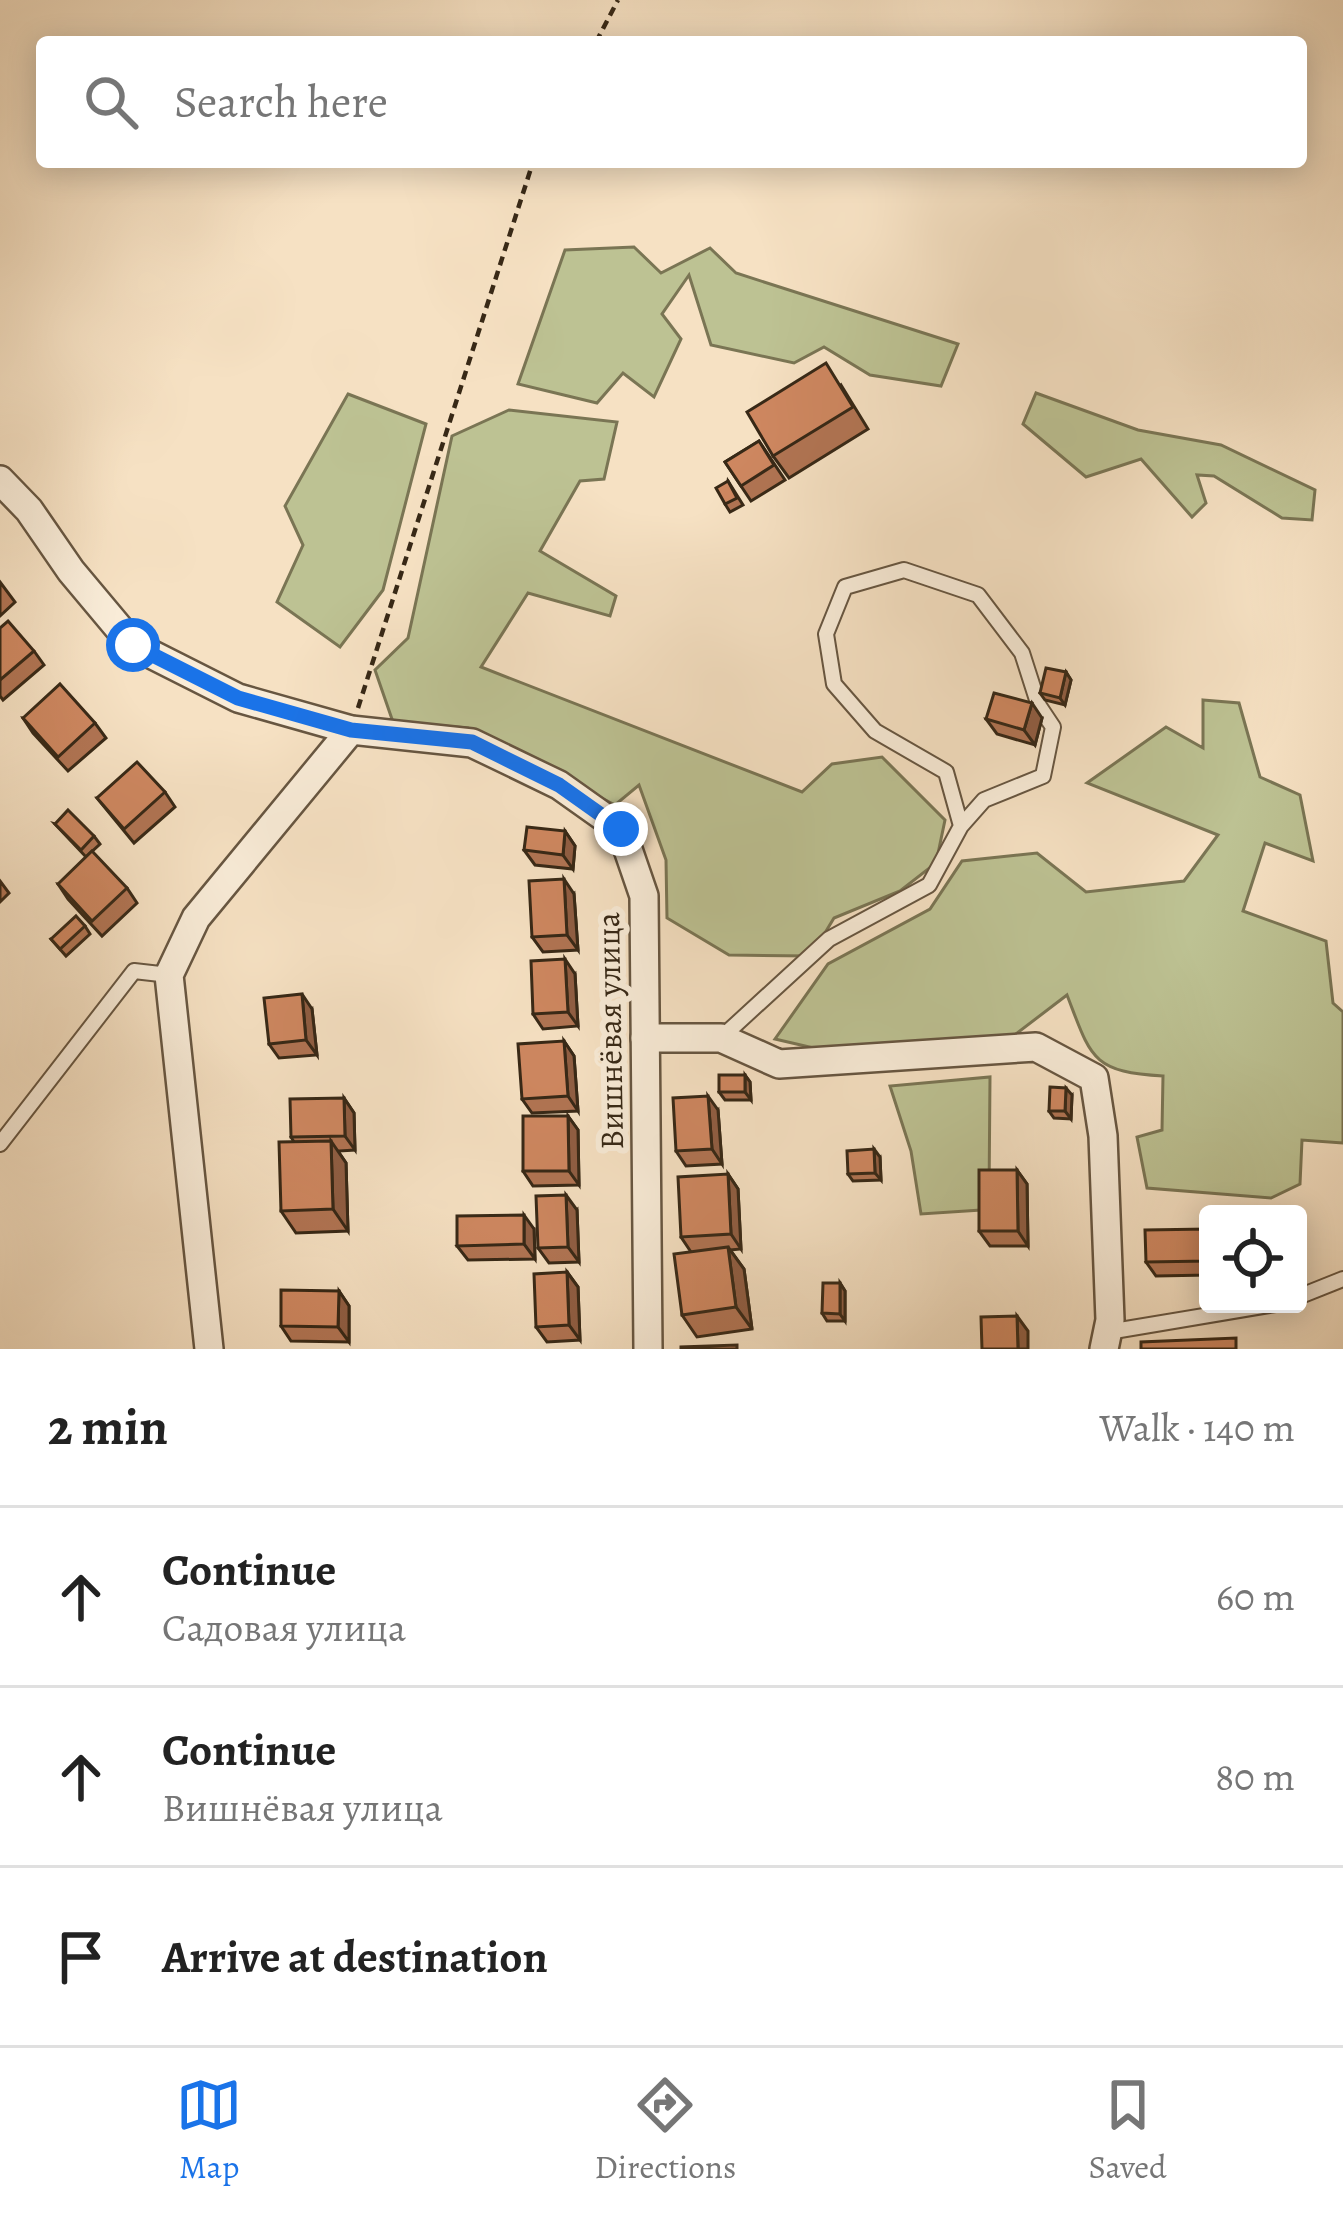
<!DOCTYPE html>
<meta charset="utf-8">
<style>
body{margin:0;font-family:Alegreya,serif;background:#f2f2f2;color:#222}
.controls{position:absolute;right:36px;bottom:36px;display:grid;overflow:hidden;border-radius:12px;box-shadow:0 6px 30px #0003}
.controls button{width:108px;height:108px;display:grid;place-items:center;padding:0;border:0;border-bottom:3px solid #e0e0e0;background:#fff;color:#222;font:60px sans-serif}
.stop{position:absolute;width:36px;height:36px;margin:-27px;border:9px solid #1a73e8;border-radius:50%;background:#fff}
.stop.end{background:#1a73e8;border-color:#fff;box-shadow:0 3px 12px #0008}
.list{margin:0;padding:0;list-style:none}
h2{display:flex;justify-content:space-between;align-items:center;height:156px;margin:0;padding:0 48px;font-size:51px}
h2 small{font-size:39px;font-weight:400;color:#767676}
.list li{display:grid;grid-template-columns:78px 1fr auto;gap:36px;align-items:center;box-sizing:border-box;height:180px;padding:0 48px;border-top:3px solid #e0e0e0}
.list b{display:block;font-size:45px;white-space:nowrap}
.list p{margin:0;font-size:39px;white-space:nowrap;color:#767676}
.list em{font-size:39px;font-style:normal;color:#767676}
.icon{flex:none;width:66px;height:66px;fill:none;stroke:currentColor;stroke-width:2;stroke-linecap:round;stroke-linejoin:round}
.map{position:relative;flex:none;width:1343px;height:1349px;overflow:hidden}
.search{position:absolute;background:#fff;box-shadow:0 6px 30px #0003;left:36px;right:36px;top:36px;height:132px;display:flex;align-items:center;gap:30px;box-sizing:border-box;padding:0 42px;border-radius:12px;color:#767676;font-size:45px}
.sheet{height:696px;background:#fff}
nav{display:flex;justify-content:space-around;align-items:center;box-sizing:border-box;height:168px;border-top:3px solid #e0e0e0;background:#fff;font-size:33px;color:#767676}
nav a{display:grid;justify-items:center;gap:6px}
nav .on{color:#1a73e8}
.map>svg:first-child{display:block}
</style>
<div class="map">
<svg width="1343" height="1349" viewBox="0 0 1343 1349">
<rect width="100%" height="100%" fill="#f6e1c3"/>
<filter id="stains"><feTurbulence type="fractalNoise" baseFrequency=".00167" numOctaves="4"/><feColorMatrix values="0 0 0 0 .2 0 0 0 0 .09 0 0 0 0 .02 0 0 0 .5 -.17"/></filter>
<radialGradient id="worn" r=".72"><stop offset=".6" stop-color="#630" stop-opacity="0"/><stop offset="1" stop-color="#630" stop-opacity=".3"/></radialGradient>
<!-- green -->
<g fill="#bdc293" stroke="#7a7554" stroke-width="3">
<polygon points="634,247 661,273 710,248 736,273 958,344 941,386 870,375 824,347 794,363 711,345 689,275 662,314 681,339 654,397 623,373 597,403 518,384 565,250"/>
<polygon points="1036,393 1138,430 1221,445 1315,490 1312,520 1282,518 1214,476 1197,475 1206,503 1192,517 1141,459 1086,477 1023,424"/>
<polygon points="348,394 426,424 383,590 340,647 277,602 303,545 285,506"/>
<polygon points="509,410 617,422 604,479 580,481 540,551 616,596 610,616 528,593 481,667 802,792 832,764 882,757 945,820 936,863 900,891 834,918 811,956 729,955 667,918 666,860 639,785 615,805 468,728 393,722 375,670 408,638 452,436"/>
<path d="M1203,700L1239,703L1260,777L1300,795L1313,861L1265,843L1243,911L1326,941L1333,1003L1343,1012V1143L1302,1140L1300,1184L1271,1198L1147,1188L1137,1137L1162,1130L1163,1076C1091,1072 1091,1057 1067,995L1008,1040L835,1053L775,1039L828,964L930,909L962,861L1037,853L1086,892L1184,881L1218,835L1087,783L1166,727L1203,748Z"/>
<polygon points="990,1077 989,1199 981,1210 921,1214 911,1151 890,1086"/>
</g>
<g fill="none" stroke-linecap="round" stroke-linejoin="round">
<defs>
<g id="service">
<polyline points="721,1038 829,939 929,885 961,826 946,772 875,731 834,684 826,634 845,587 904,570 978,595 1022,653 1039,706 1053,727 1043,776 984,800 961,826"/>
<polyline points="0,1144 134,971 169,975"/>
<polyline points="1298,1297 1343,1279"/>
<polyline points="1108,1332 1275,1304"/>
</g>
<g id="minor">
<polyline points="0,480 29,510 71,571 133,645 238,698 351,730 472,743 559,785 621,829 644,896 648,1349"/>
<polyline points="645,1038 721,1038 779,1064 1036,1047 1094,1078 1103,1136 1110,1320 1104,1349"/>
<polyline points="209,1349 169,975 196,918 351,730"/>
</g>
</defs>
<!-- service casing -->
<use href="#service" stroke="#675641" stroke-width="18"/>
<!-- minor casing -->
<use href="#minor" stroke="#675641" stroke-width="32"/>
<!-- path -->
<g stroke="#372816" stroke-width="4.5" stroke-dasharray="9 6" stroke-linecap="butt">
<polyline points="596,42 618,0"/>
<polyline points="358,708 533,162"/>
</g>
<!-- service -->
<use href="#service" stroke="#f9ecd8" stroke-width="14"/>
<!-- minor -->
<use href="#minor" stroke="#f9ecd8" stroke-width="27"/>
</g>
<!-- wall -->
<g fill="#b17453" stroke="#372816" stroke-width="3">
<polygon points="841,385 868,429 789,478 773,456"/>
<polygon points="759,441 785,480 751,501 725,462"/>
<polygon points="728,481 743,505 730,512 725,504"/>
<polygon points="0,582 15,602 0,616"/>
<polygon points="0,628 34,651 44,665 3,700 0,696"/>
<polygon points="1066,672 1071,680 1065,705 1045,700 1040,693"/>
<polygon points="23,718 95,723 106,738 68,771 33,733"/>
<polygon points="1042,718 1035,745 997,734 986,719"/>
<polygon points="165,792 175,807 134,843 97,798"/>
<polygon points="55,824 94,836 100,844 86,857"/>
<polygon points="565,831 575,846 573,869 535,865 524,850"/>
<polygon points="0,881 9,893 0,902"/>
<polygon points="58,884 127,888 137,903 102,936 68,899"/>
<polygon points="574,894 578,950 543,952 532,937"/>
<polygon points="85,926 90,934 66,956 51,939"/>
<polygon points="575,974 578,1026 543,1029 533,1014"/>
<polygon points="312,1009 317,1055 279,1058 269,1044"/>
<polygon points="564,1041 574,1056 578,1111 532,1113 522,1099"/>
<polygon points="745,1075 750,1082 751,1100 725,1100 719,1092"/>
<polygon points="1072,1095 1071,1119 1054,1118 1049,1111"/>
<polygon points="344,1098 354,1113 355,1150 338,1151 346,1163 348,1231 296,1233 281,1211 294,1142 291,1137"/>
<polygon points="718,1110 722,1164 686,1166 676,1151"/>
<polygon points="568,1116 578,1130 579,1185 533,1186 523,1171"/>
<polygon points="880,1157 881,1180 853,1181 848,1174"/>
<polygon points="1017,1170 1027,1184 1028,1246 990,1246 979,1231"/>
<polygon points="728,1174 738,1189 741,1249 730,1250 744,1269 752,1329 697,1337 682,1315 691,1252 681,1237"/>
<polygon points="577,1210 579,1262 549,1263 538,1248"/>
<polygon points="534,1229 535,1259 468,1260 457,1246"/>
<polygon points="1208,1229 1208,1275 1156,1276 1146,1262"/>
<polygon points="567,1272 578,1287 580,1340 547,1342 536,1327"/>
<polygon points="840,1283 845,1291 845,1321 827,1321 822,1313"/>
<polygon points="339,1291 349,1306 349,1342 291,1341 281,1326"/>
</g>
<!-- shaded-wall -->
<g fill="#905e43" stroke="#372816" stroke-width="3">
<polygon points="1066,672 1071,680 1065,705 1060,698"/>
<polygon points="1032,703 1042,718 1035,745 1024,730"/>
<polygon points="565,831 575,846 573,869 563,855"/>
<polygon points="564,879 574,894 578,950 567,935"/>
<polygon points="565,959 575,974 578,1026 568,1012"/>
<polygon points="302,994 312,1009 317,1055 306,1040"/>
<polygon points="564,1041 574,1056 578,1111 568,1096"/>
<polygon points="745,1075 750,1082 751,1100 745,1092"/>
<polygon points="1066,1088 1072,1095 1071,1119 1065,1111"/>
<polygon points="708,1096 718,1110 722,1164 712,1149"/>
<polygon points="344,1098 354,1113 355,1150 345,1136"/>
<polygon points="568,1116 578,1130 579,1185 569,1171"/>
<polygon points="331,1141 346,1163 348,1231 333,1209"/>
<polygon points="874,1149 880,1157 881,1180 875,1173"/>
<polygon points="1017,1170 1027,1184 1028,1246 1018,1231"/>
<polygon points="728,1174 738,1189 741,1249 731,1234"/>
<polygon points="566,1195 577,1210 579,1262 568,1247"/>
<polygon points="524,1215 534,1229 535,1259 524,1244"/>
<polygon points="728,1247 744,1269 752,1329 736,1307"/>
<polygon points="567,1272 578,1287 580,1340 569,1325"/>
<polygon points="840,1283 845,1291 845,1321 840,1314"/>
<polygon points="339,1291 349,1306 349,1342 338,1327"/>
<polygon points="1017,1316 1028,1331 1028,1349 1018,1349"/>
</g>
<!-- building -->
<g fill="#ce8760" stroke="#372816" stroke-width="3">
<polygon points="826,363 853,407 773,456 747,412"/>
<polygon points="759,441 774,465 741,486 725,462"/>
<polygon points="728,481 737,498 725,504 716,488"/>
<polygon points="8,621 34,651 0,680 0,628"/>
<polygon points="1046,668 1066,672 1060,698 1040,693"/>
<polygon points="60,684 95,723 58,757 23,718"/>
<polygon points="994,693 1032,703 1024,730 986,719"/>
<polygon points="137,762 165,792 124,829 97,798"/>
<polygon points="68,810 94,836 81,850 55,824"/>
<polygon points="527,827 565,831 563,855 524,850"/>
<polygon points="92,851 127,888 92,921 58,884"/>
<polygon points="564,879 567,935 532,937 529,881"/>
<polygon points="76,916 85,926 60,949 51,939"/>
<polygon points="565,959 568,1012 533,1014 531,961"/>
<polygon points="302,994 306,1040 269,1044 264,998"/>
<polygon points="564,1041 568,1096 522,1099 518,1044"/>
<rect x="719" y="1075" width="26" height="17"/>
<polygon points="1050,1087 1066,1088 1065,1111 1049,1111"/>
<polygon points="708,1096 712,1149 676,1151 673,1098"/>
<polygon points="344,1098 345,1136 291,1137 290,1099"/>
<polygon points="523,1116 568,1116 569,1171 523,1171"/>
<polygon points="331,1141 333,1209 281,1211 279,1142"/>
<polygon points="874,1149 875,1173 848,1174 847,1151"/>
<polygon points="979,1170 1017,1170 1018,1231 979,1231"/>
<polygon points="728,1174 731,1234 681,1237 678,1177"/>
<polygon points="566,1195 568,1247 538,1248 536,1196"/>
<polygon points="524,1215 524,1244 457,1246 457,1216"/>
<polygon points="1208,1229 1208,1261 1146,1262 1145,1230"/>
<polygon points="728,1247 736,1307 682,1315 674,1254"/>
<polygon points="567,1272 569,1325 536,1327 534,1274"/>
<polygon points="823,1283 840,1283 840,1314 822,1313"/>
<polygon points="281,1290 339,1291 338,1327 281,1326"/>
<polygon points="1017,1316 1018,1349 982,1349 981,1317"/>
<polygon points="1236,1338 1236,1349 1141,1349 1141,1342"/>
<polygon points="737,1345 737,1349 681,1349 681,1347"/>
</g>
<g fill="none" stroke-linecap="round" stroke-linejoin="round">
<!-- route -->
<polyline stroke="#1a73e8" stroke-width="15" points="133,645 238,698 351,730 472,742 559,785 621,829"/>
</g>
<g text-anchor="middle" stroke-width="12" stroke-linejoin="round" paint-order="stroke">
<!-- street labels -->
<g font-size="33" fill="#372816" stroke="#f9ecd8">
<text transform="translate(609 1031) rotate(-91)" y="12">Вишнёвая улица</text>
</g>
</g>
<rect width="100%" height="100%" filter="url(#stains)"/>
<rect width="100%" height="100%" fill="url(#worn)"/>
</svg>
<div class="controls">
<button><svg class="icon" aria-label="locate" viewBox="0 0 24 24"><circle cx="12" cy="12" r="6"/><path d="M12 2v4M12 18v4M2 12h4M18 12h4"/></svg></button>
</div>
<div class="stop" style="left:133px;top:645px"></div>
<div class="stop end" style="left:621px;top:829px"></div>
<div class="search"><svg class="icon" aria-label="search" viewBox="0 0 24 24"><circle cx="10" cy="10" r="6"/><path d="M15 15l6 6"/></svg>Search here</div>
</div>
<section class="sheet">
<h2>2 min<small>Walk · 140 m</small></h2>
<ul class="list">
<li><svg class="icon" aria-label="ahead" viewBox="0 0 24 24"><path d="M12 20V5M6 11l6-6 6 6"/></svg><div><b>Continue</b><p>Садовая улица</p></div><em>60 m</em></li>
<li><svg class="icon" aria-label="ahead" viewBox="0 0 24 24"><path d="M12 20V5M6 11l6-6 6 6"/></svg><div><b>Continue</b><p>Вишнёвая улица</p></div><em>80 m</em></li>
<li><svg class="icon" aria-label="arrive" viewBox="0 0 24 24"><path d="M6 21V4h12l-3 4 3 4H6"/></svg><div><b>Arrive at destination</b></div></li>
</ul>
</section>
<nav>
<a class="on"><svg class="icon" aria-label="map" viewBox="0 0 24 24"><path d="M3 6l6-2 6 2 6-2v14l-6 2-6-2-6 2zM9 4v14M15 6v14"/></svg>Map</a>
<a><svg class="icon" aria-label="directions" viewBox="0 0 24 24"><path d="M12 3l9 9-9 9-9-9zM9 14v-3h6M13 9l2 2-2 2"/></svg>Directions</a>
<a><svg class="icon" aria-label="saved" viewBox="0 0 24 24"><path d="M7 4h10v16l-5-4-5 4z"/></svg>Saved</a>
</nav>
